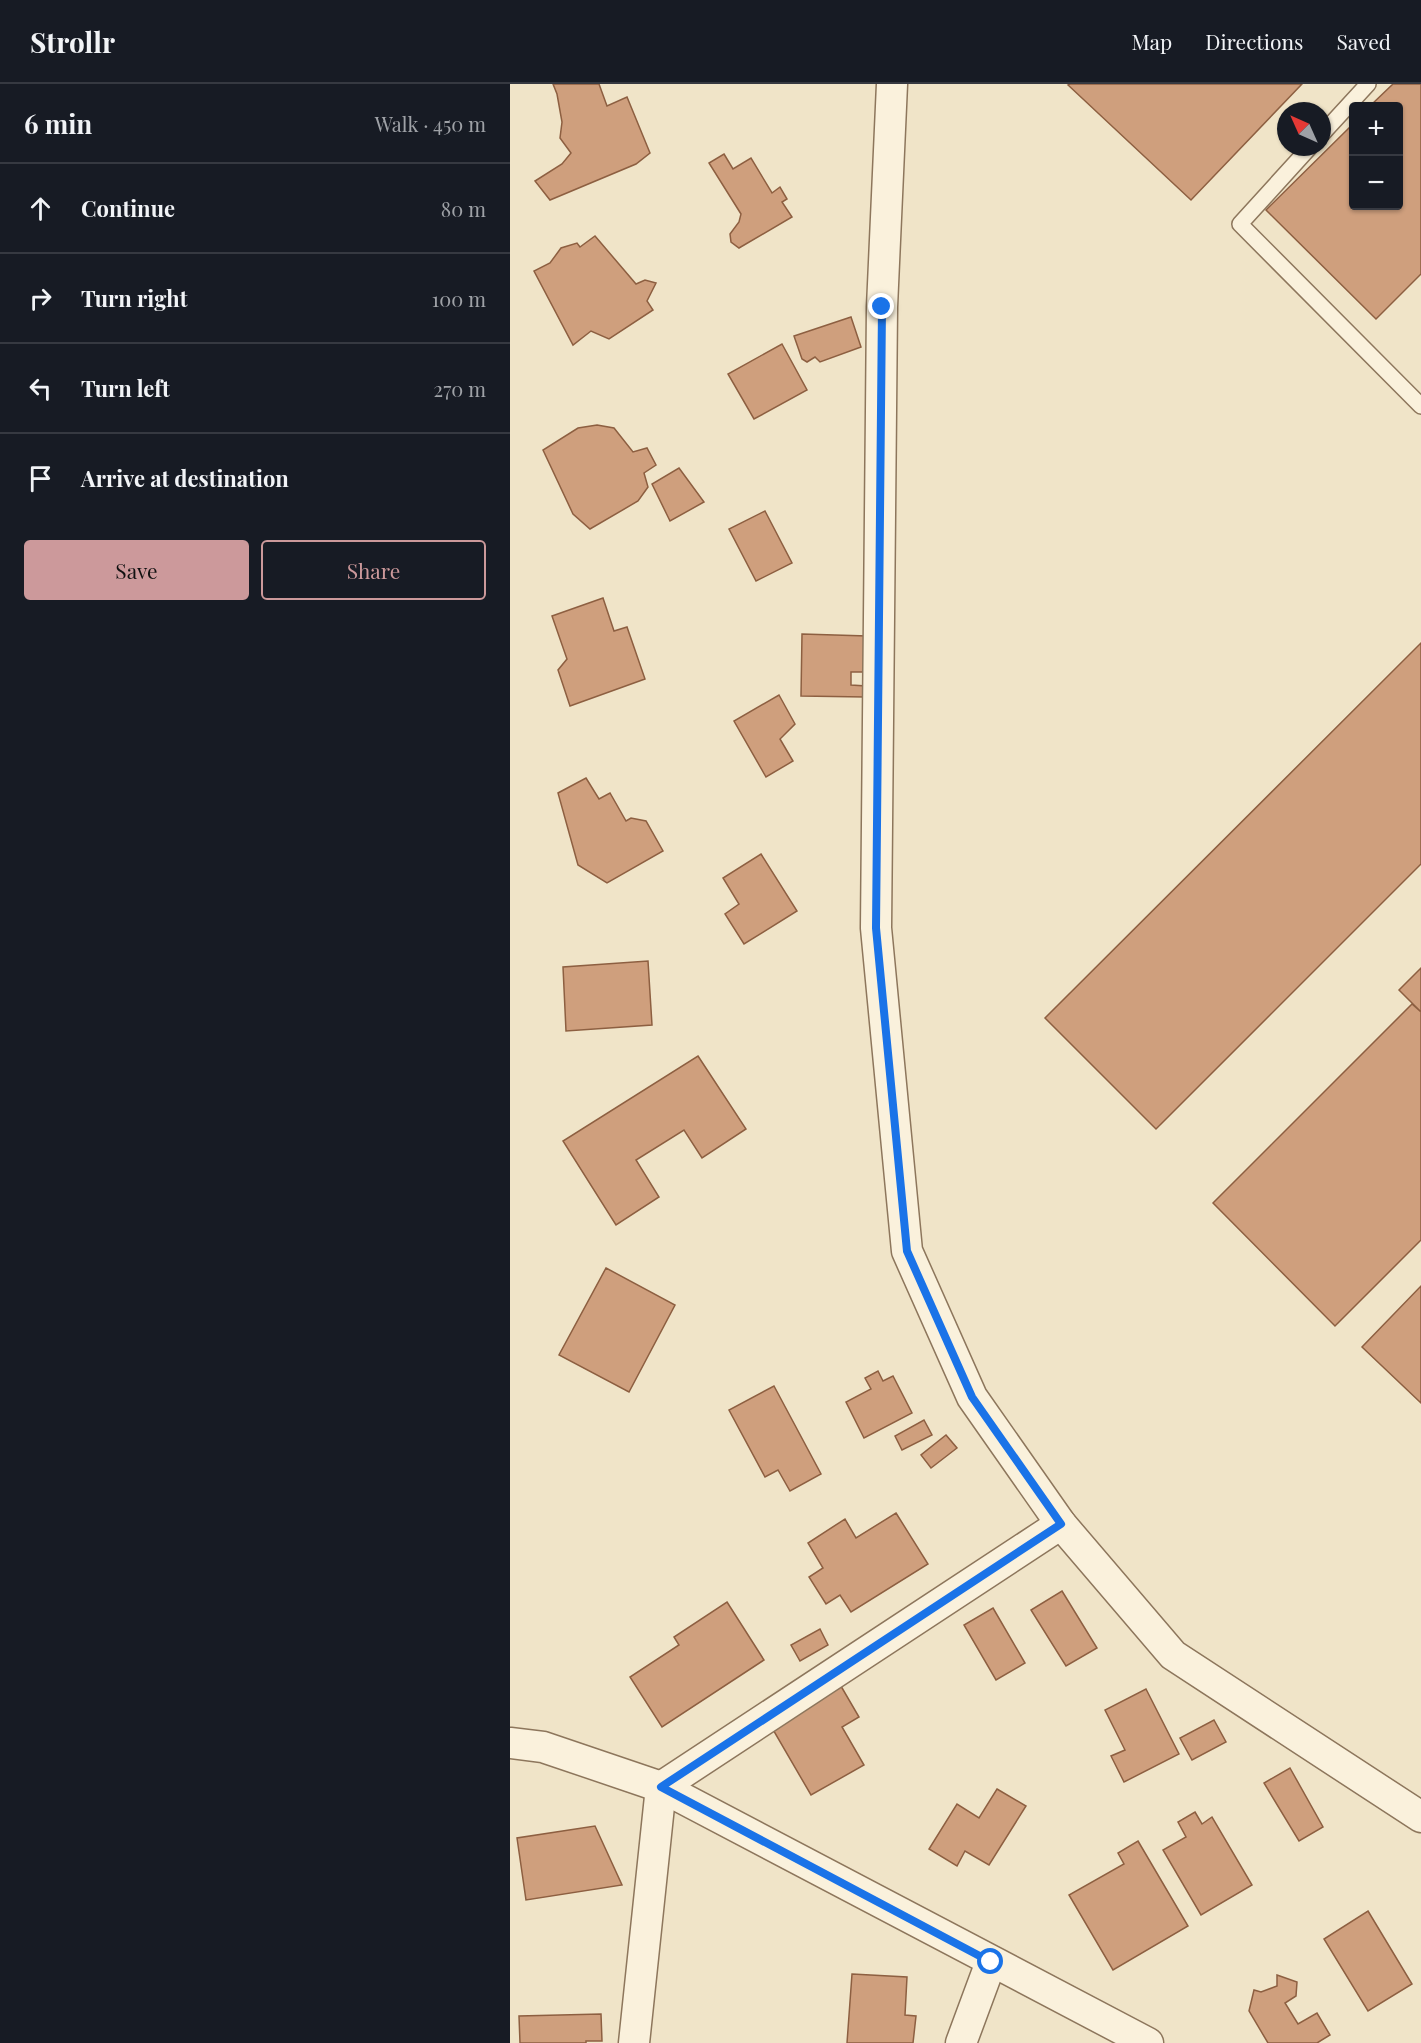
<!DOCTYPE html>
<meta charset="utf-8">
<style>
body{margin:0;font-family:"Playfair Display",serif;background:#242831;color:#f1f3f6}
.controls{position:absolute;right:18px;top:18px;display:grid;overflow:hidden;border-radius:6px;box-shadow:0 2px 4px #0004}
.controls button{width:54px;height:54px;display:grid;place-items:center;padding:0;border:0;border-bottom:2px solid #363941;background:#171b24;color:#f1f3f6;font:30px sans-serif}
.compass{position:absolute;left:767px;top:18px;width:54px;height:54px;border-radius:50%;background:#171b24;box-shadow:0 2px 4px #0004;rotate:315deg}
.stop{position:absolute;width:18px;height:18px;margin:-14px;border:4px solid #1a73e8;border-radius:50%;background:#fff}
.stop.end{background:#1a73e8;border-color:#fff;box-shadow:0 2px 6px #0008}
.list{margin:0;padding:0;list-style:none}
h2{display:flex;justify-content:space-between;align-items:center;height:78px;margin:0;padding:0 24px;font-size:26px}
h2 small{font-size:20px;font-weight:400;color:#9ea1a6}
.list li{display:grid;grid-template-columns:39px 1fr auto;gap:18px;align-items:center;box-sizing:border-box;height:90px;padding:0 24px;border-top:2px solid #363941}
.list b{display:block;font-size:22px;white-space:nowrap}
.list em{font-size:20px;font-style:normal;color:#9ea1a6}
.actions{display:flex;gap:12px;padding:18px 24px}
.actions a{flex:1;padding:14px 0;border:2px solid #cc999b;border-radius:6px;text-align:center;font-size:21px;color:#cc999b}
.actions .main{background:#cc999b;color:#111}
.icon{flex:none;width:33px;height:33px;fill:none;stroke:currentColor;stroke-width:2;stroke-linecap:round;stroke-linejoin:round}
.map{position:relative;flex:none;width:911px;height:1959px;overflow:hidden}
header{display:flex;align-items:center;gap:36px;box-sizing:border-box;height:84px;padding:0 30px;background:#171b24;border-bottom:2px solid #363941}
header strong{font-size:28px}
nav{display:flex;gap:33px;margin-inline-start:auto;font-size:21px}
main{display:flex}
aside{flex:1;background:#171b24}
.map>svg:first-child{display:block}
</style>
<header>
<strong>Strollr</strong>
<nav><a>Map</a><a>Directions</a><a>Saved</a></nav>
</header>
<main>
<aside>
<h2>6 min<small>Walk · 450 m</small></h2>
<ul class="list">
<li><svg class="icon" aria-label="ahead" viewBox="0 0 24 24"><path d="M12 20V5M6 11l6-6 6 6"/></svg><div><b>Continue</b></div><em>80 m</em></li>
<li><svg class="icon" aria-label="right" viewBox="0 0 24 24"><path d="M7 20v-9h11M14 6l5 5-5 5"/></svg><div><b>Turn right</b></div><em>100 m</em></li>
<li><svg class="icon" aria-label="left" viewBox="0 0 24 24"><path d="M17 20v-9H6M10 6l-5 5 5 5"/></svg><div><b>Turn left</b></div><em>270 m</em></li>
<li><svg class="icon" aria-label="arrive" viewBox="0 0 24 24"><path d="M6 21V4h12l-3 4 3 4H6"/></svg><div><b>Arrive at destination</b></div></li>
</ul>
<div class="actions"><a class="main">Save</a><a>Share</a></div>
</aside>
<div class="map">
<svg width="911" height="1959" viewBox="0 0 911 1959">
<rect width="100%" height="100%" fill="#f0e4c8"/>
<!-- building -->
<g fill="#cf9f7d" stroke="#8d5f41" stroke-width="1.5">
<polygon points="43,0 89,0 97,22 117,13 140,69 126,80 40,116 25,97 52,80 61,69 50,54 52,38 47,10"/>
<polygon points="560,0 792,0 681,116 558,1"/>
<polygon points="883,0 911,0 911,190 866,235 756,126 844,39 844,122 888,122 888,22 860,22"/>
<polygon points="214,70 223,85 241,74 262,109 270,103 277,115 272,118 282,133 229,164 221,158 220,150 229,138 231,130 199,79"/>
<polygon points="85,152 126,200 135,196 146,199 137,217 143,226 99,255 81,247 63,261 24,187 40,179 51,164 67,159 70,163"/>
<polygon points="341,233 351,263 310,278 305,273 297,278 292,275 284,252"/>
<polygon points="272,260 297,306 244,335 218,290"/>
<polygon points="87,341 104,344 123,368 137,364 146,381 134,389 138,403 128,417 80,445 63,430 33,366 68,344"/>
<polygon points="169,384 194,418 160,437 142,400"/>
<polygon points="255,427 282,479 246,497 219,445"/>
<polygon points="93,514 104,547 117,543 135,595 60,622 48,586 57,575 42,532"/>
<polygon points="292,550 357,552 356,588 341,588 341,601 356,602 355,613 291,612"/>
<polygon points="911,559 911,780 646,1045 535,934"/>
<polygon points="269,611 285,640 270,655 283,677 256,693 224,637"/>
<polygon points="76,694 89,715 100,709 116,737 121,734 136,737 153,767 97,799 68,781 48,709"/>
<polygon points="251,770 287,827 234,860 215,830 229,820 213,794"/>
<polygon points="138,877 142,941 56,947 53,883"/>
<polygon points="911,884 911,928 889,906"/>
<polygon points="902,920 911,928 911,1156 825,1242 703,1119"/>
<polygon points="188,972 236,1045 192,1074 174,1046 126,1076 149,1113 106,1141 53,1057"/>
<polygon points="96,1184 165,1221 119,1308 49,1271"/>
<polygon points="911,1202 911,1319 852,1263"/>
<polygon points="368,1287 373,1297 383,1292 402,1329 354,1354 336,1318 361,1305 355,1294"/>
<polygon points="264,1302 311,1390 280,1407 268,1386 255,1393 219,1326"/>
<polygon points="414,1336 422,1351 392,1366 385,1352"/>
<polygon points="436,1351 447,1364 421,1384 411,1371"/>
<polygon points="386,1429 418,1480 341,1528 330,1511 316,1520 299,1493 313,1484 298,1459 335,1435 346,1454"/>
<polygon points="552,1507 587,1564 556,1582 521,1526"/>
<polygon points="217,1518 254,1576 152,1643 120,1593 169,1561 164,1553"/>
<polygon points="483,1524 515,1579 486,1596 454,1541"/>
<polygon points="310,1545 318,1561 290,1577 281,1561"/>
<polygon points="328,1597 349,1633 332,1643 354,1681 301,1711 258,1637"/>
<polygon points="636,1605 669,1670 614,1698 601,1672 615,1666 595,1626"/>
<polygon points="704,1636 716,1658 682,1676 670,1654"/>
<polygon points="780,1684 813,1743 789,1757 754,1699"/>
<polygon points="487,1705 516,1722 479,1781 455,1767 447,1782 419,1765 447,1720 469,1734"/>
<polygon points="685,1728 692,1740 702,1733 742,1801 691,1831 653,1766 676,1753 668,1738"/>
<polygon points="85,1742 112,1801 16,1816 7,1754"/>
<polygon points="628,1757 678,1842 603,1886 559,1811 614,1780 608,1769"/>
<polygon points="858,1827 902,1900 858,1927 814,1855"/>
<polygon points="342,1890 397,1893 395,1931 406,1932 403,1959 337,1959"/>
<polygon points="767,1891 787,1898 786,1912 775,1919 788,1940 807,1929 820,1951 807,1959 758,1959 739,1927 744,1906 751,1908 767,1902"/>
<polygon points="91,1930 92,1957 76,1957 76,1959 10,1959 9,1932"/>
</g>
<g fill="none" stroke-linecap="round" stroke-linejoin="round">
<defs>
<g id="service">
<polyline points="812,50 858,0"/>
<polyline points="800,63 730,140 911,322"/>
</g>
<g id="minor">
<polyline points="382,0 372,223 366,844 397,1167 462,1313 551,1440 663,1571 911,1733"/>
<polyline points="0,1659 33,1663 151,1703 638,1959"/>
<polyline points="124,1959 151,1703 551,1440"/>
<polyline points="451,1959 481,1878"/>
</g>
</defs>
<!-- service casing -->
<use href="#service" stroke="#8d765c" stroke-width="18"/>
<!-- minor casing -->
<use href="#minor" stroke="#8d765c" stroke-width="33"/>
<!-- service -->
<use href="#service" stroke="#faf1dc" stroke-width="15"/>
<!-- minor -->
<use href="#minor" stroke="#faf1dc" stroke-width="30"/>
</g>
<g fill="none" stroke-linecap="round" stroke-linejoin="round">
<!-- route -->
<polyline stroke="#1a73e8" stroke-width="8" points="372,223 366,844 397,1167 462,1313 551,1440 151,1703 481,1878"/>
</g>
</svg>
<div class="controls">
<button>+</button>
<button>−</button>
</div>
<svg class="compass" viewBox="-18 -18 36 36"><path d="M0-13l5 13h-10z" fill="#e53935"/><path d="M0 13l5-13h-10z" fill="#9ea1a6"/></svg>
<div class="stop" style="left:481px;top:1878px"></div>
<div class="stop end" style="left:372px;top:223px"></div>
</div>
</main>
